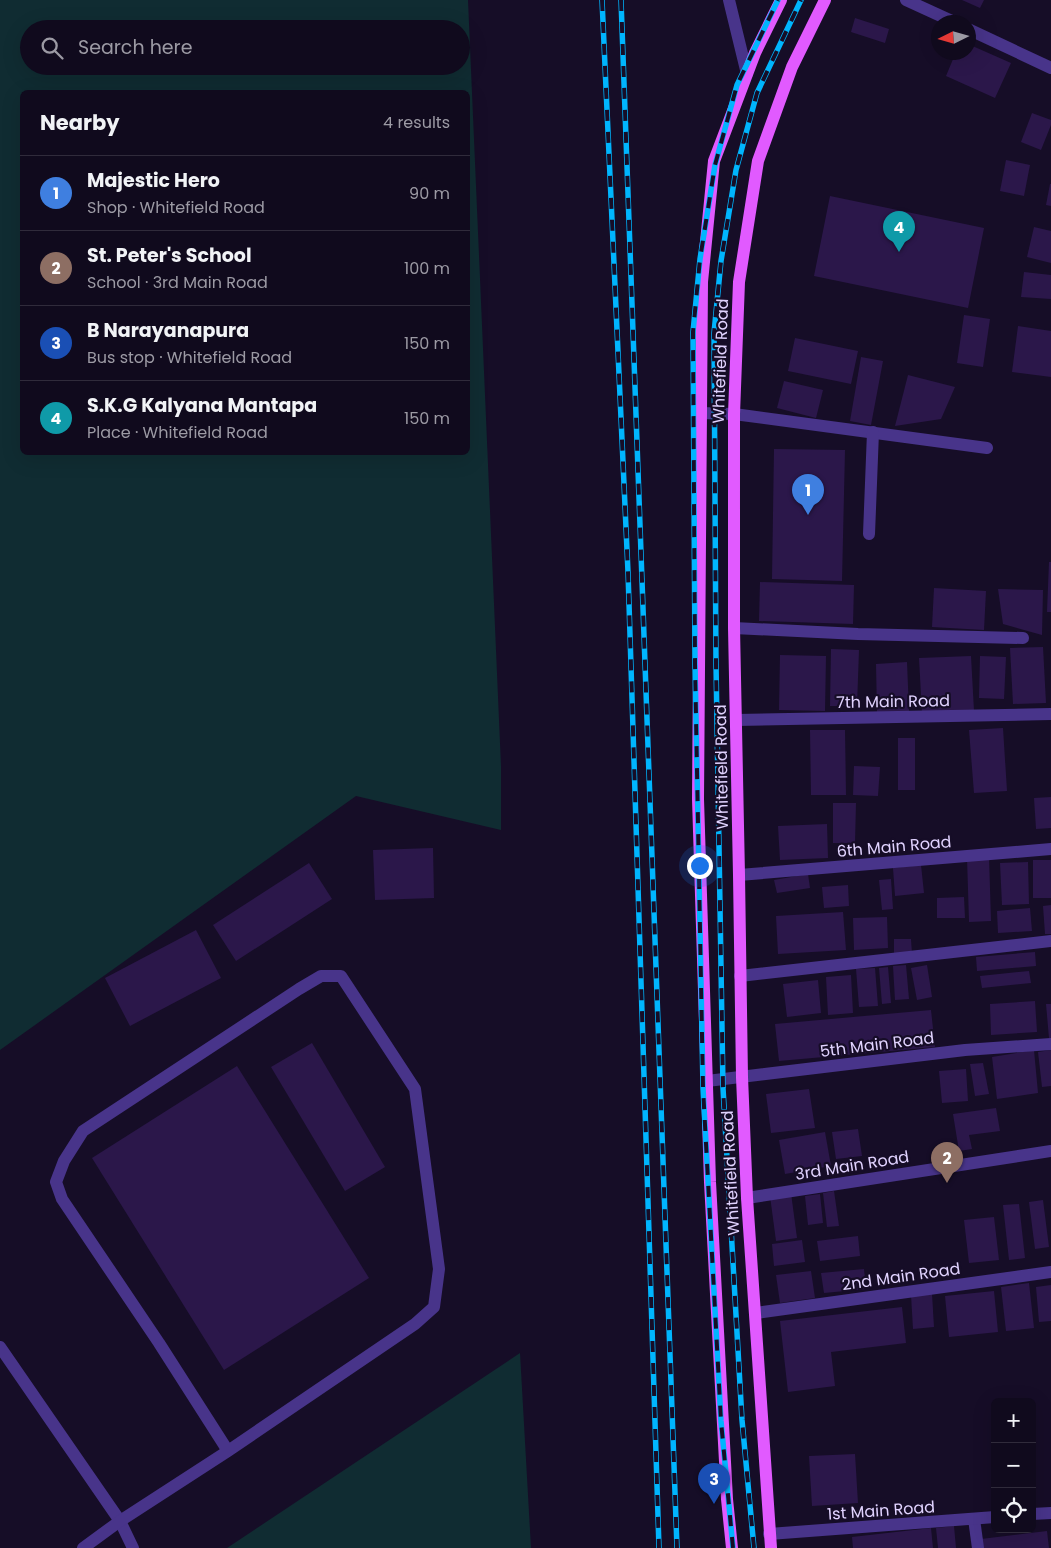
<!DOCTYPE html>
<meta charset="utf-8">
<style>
body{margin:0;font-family:Poppins,sans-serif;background:#191326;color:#f1f3f6}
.controls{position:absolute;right:15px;bottom:15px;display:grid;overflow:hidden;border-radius:8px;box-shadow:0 5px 20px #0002}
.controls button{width:45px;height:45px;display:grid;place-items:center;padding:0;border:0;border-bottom:1px solid #302b3b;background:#100a1d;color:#f1f3f6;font:25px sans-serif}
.compass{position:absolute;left:931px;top:15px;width:45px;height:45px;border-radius:50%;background:#100a1d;box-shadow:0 5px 20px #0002;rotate:265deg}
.you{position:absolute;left:699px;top:865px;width:18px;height:18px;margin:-12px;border:4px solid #fff;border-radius:50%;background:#1a73e8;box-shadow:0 0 0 8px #1a73e833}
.badge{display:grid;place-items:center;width:32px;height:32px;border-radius:50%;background:#0b8043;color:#fff;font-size:16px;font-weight:700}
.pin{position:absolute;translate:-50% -41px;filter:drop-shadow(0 1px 2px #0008)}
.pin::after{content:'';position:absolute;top:26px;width:18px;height:15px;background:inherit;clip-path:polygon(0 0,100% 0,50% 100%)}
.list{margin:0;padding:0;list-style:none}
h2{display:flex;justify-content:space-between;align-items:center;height:65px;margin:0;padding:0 20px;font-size:21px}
h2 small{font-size:16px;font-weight:400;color:#9c9aa4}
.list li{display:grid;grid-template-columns:32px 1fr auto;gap:15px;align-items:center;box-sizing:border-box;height:75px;padding:0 20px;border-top:1px solid #302b3b}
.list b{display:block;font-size:19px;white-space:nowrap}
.list p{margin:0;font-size:16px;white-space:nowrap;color:#9c9aa4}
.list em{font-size:16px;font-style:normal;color:#9c9aa4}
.icon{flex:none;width:28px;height:28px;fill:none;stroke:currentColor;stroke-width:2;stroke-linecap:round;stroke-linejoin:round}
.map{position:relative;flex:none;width:1051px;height:1548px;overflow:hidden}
.search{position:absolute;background:#100a1d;box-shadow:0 5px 20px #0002;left:20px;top:20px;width:450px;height:55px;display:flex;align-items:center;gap:12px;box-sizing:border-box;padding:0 18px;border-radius:28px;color:#9c9aa4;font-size:19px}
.panel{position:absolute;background:#100a1d;box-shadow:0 5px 20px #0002;left:20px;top:90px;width:450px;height:365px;border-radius:8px}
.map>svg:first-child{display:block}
</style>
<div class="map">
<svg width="1051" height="1548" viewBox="0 0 1051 1548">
<rect width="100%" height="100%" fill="#160d27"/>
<!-- green -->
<g fill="#102c32" fill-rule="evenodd">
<path d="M0,0H468L501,766V830L356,796L0,1050ZM29,29H461V66H29ZM22,92H468V452H22Z"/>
<polygon points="520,1353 531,1548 227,1548"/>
</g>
<!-- building -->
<g fill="#2b174a">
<polygon points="962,0 984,0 980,8"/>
<polygon points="855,18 889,29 885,43 851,32"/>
<polygon points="968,44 1011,63 995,98 946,76 956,52 968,52"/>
<polygon points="1032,113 1051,120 1051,125 1041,150 1021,142"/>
<polygon points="1006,160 1030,165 1024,196 1000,191"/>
<polygon points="1050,184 1051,184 1051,206 1046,205"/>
<polygon points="830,196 984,228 968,308 814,276"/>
<polygon points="1034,227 1051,231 1051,263 1027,257"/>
<polygon points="1024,272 1051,275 1051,299 1021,297"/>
<polygon points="964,315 990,319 983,367 957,363"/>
<polygon points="1018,326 1051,331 1051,377 1012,372"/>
<polygon points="795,338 858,351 851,384 788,371"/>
<polygon points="861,357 883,361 871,425 850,421"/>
<polygon points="908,375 955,387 941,419 895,426"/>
<polygon points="784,381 823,390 816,418 777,408"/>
<polygon points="774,449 845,450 842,581 772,579"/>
<polygon points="1049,562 1051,562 1051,612 1047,612"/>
<polygon points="760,582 854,585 853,624 759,621"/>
<polygon points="934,588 986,591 984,630 932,627"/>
<polygon points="998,589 1043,590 1042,635 1003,624"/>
<polygon points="1043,647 1046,703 1013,704 1010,648"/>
<polygon points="831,649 859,650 857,706 830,706"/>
<polygon points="780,655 826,656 825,711 779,710"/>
<polygon points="971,656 974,711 922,713 919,658"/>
<polygon points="980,656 1006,657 1004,699 979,698"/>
<polygon points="907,662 909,711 877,712 876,664"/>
<polygon points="1003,728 1007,791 974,793 969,730"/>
<polygon points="810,730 845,730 846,795 811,795"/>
<rect x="898" y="738" width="17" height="52"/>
<polygon points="854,766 880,767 878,796 853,795"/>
<polygon points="1051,797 1051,828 1036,829 1034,798"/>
<polygon points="833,803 856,803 855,843 833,843"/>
<polygon points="827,824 828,858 780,860 778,826"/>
<polygon points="433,848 434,898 375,900 373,850"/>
<polygon points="989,857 991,921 969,922 967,858"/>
<rect x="1033" y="860" width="18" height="38"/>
<polygon points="1028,862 1029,904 1002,905 1000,863"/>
<polygon points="309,863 332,899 236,961 213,925"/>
<polygon points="921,865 924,893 895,896 893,868"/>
<polygon points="808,874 810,888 777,893 774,880"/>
<polygon points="891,879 893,909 882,910 879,880"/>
<polygon points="848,885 849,906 824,908 822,887"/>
<polygon points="964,897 965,918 937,918 937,898"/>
<polygon points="1051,905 1051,934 1045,934 1043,906"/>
<polygon points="1030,908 1032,931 998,933 997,911"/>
<polygon points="843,912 846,950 778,954 776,916"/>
<polygon points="887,917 888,948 854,950 853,918"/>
<polygon points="196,930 221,978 130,1026 105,978"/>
<polygon points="894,939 911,939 912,954 894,955"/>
<polygon points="1035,952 1036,966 977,971 976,957"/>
<polygon points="906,965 909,999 895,1000 893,966"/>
<polygon points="927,965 932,997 917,1000 911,968"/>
<polygon points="888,967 891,1003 882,1004 879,968"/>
<polygon points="875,968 878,1006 859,1007 856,969"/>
<polygon points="1029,971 1031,983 982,988 980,976"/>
<polygon points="851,975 853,1013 828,1015 826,977"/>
<polygon points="818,980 821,1013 787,1017 783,984"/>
<polygon points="1035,1001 1037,1032 991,1035 990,1004"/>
<polygon points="1046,1004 1051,1004 1051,1038 1049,1038"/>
<polygon points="931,1010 935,1047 779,1061 775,1024"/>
<polygon points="312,1043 385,1167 345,1191 271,1067"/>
<polygon points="1034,1050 1038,1093 997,1099 992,1057"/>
<polygon points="1051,1050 1051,1086 1042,1087 1038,1052"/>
<polygon points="983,1063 989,1094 975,1096 970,1064"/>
<polygon points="237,1066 369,1278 224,1370 92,1158"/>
<polygon points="966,1069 968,1101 942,1103 939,1071"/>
<polygon points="809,1089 815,1128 771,1133 766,1094"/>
<polygon points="996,1108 1000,1131 969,1135 972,1149 959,1151 953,1114"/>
<polygon points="858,1129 862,1156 836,1159 832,1132"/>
<polygon points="825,1132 831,1166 785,1174 779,1140"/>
<polygon points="834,1191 839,1226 827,1227 823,1193"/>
<polygon points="791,1193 797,1238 776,1241 770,1196"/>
<polygon points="820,1194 823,1223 808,1225 805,1196"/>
<polygon points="1043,1200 1049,1247 1035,1249 1029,1202"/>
<polygon points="1019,1204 1025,1258 1009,1260 1003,1205"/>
<polygon points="994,1217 999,1260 969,1263 964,1220"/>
<polygon points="858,1236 860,1256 820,1261 817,1241"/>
<polygon points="802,1240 805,1262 774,1266 772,1244"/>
<polygon points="864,1269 866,1289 824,1293 821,1273"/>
<polygon points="811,1271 815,1298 780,1303 776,1275"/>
<polygon points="1029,1283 1034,1328 1006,1331 1001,1287"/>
<polygon points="1051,1285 1051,1321 1039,1322 1036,1287"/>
<polygon points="994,1291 998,1332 949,1337 945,1296"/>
<polygon points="932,1294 934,1327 913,1329 911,1295"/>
<polygon points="902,1307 906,1343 831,1352 835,1386 788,1392 780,1321"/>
<polygon points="855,1454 858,1503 812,1506 809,1456"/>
<polygon points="954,1526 956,1548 938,1548 936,1528"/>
<polygon points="931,1528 933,1548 853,1548 852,1537"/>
<polygon points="1047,1531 1049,1548 982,1548 981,1539"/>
</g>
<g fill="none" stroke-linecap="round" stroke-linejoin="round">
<!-- minor -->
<g stroke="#48348a" stroke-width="12">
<polyline points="729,0 747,74"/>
<polyline points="906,0 954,22"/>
<polyline points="968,29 1051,68"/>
<polyline points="701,413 734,414 987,448"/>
<polyline points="869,534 873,432"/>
<polyline points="734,628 858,634 1023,638"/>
<polyline points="736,720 1051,714"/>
<polyline points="739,875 1051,849"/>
<polyline points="740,976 1051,941"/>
<polyline points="707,1081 965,1050 1051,1044"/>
<polyline points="747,1198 1051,1151"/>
<polyline points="756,1313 1051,1272"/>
<polyline points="0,1347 120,1521 133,1548"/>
<polyline points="1032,1514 1051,1513"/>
<polyline points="974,1519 978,1548"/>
<polyline points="769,1534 995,1517"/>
<polyline points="83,1548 120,1521 228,1451 415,1324 434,1307 439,1269 415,1089 341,976 321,976 299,989 83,1131 64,1161 56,1182 62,1199 159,1343 228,1451"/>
</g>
<!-- major -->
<g stroke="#e15aff" stroke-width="12">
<polyline points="732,1548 727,1499 710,1182 698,799 702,282 714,161 755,53 781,0"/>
<polyline points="771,1548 747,1198 742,1077 739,875 734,628 734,414 739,282 758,161 792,67 825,0"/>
</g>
<defs>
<g id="rail">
<polyline points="602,0 628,572 659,1548"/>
<polyline points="621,0 677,1548"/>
<polyline points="733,1548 721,1421 703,1088 695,664 693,332 700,259 715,165 737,85 778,0"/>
<polyline points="754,1548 742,1420 723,1088 716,664 714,333 721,261 736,170 757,93 801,0"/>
</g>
</defs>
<!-- rail casing -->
<use href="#rail" stroke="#00b5fe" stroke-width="5.5"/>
<!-- rail -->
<use href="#rail" stroke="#160d27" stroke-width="4" stroke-dasharray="11" stroke-linecap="butt"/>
</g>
<g text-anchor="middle" stroke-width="4.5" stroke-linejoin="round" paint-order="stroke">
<!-- street labels -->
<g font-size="16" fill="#e1d3ff" stroke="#160d27">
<text transform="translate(720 361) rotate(-88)" y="6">Whitefield Road</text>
<text transform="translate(893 701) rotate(-1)" y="6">7th Main Road</text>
<text transform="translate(721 767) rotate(-91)" y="6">Whitefield Road</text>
<text transform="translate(894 846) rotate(-5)" y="6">6th Main Road</text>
<text transform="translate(877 1044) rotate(-7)" y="6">5th Main Road</text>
<text transform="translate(852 1165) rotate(-9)" y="6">3rd Main Road</text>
<text transform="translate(730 1173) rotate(-93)" y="6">Whitefield Road</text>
<text transform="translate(901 1276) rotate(-8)" y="6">2nd Main Road</text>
<text transform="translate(881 1510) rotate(-4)" y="6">1st Main Road</text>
</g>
</g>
</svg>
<div class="controls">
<button>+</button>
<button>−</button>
<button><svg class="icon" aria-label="locate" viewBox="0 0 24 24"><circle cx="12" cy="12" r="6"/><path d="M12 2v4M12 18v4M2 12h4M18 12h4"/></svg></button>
</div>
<svg class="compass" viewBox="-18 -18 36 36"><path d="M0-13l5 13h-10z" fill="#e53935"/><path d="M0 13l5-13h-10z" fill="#9c9aa4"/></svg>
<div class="you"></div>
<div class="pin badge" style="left:808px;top:515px;background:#3f7fe0">1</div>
<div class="pin badge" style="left:947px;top:1183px;background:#8d6e63">2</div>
<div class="pin badge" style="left:714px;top:1504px;background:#1a4fb4">3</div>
<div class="pin badge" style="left:899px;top:252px;background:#0f9aa8">4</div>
<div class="search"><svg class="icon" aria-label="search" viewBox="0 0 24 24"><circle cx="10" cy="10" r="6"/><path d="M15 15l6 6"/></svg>Search here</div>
<section class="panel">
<h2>Nearby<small>4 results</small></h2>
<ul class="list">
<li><span class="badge" style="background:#3f7fe0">1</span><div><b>Majestic Hero</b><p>Shop · Whitefield Road</p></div><em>90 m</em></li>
<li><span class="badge" style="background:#8d6e63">2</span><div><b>St. Peter's School</b><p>School · 3rd Main Road</p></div><em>100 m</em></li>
<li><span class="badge" style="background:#1a4fb4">3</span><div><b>B Narayanapura</b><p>Bus stop · Whitefield Road</p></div><em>150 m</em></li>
<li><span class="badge" style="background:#0f9aa8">4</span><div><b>S.K.G Kalyana Mantapa</b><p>Place · Whitefield Road</p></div><em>150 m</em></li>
</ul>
</section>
</div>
